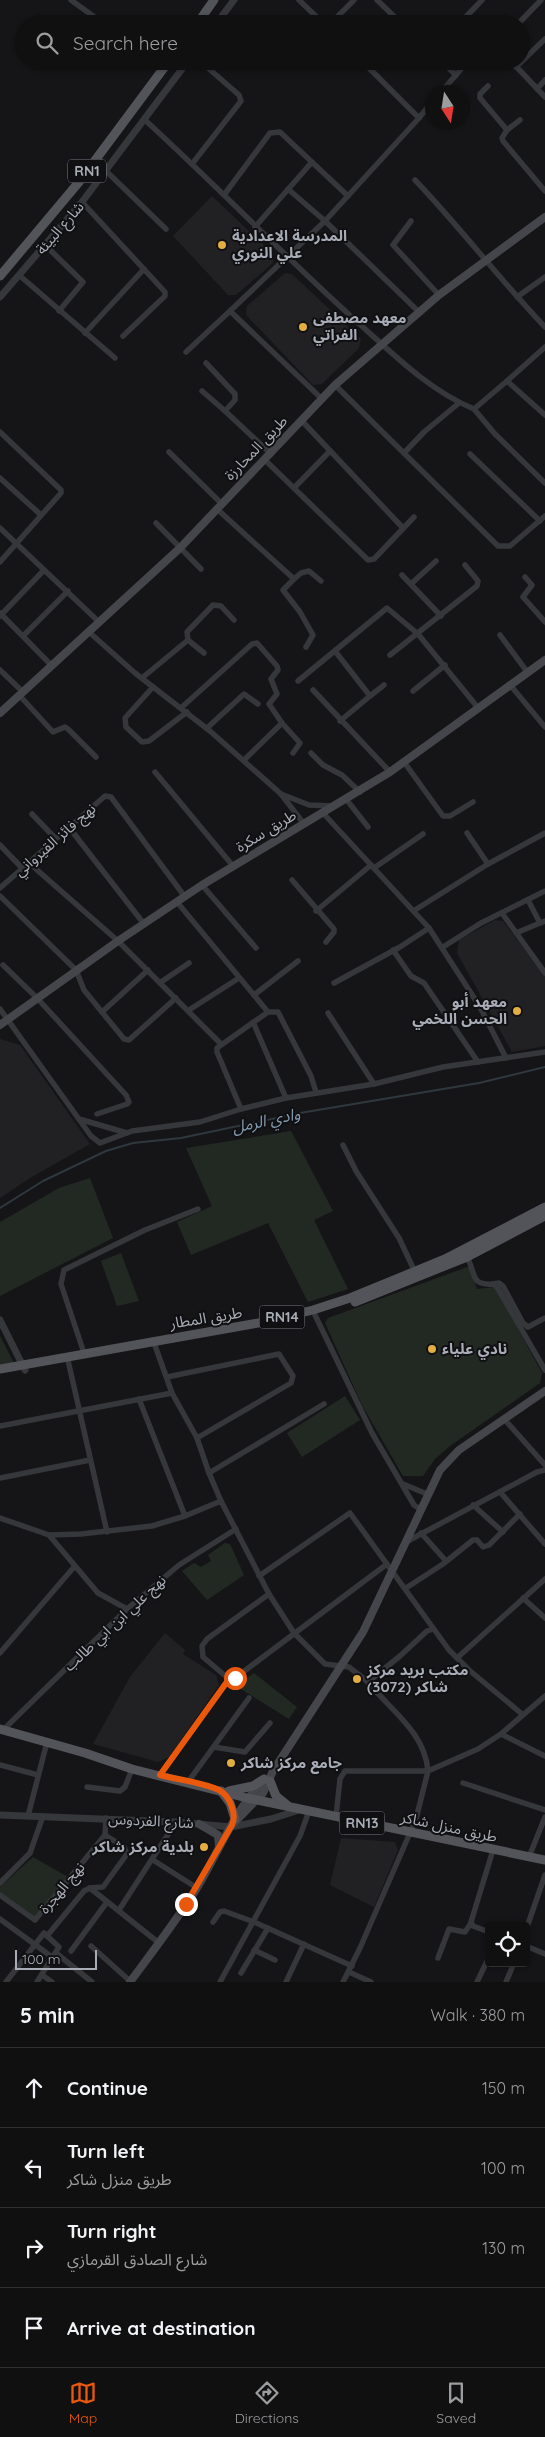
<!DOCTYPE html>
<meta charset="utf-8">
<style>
body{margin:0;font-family:Quicksand,"Noto Sans Arabic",sans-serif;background:#1e1e1f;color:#f1f3f6}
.controls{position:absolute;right:15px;bottom:15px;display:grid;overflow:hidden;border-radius:5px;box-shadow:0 1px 4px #0004}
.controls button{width:45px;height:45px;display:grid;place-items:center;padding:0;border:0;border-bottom:1px solid #303031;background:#101011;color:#f1f3f6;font:25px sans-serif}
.compass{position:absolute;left:425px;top:85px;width:45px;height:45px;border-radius:50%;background:#101011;box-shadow:0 1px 4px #0004;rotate:168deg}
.scale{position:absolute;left:15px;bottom:12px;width:82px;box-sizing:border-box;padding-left:5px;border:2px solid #a8acb6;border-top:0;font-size:14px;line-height:18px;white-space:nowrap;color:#a8acb6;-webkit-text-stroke:4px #101012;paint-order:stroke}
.stop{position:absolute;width:15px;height:15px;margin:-11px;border:4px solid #ea580c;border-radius:50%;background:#fff}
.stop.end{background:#ea580c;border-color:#fff;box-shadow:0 1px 5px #0008}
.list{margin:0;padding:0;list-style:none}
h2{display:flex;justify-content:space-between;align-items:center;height:65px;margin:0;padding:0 20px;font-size:21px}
h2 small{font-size:16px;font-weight:400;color:#9c9d9f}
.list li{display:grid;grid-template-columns:32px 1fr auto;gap:15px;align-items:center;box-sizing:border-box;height:80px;padding:0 20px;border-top:1px solid #303031}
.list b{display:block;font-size:19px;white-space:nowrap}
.list p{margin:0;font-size:16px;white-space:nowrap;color:#9c9d9f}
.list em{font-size:16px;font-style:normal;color:#9c9d9f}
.icon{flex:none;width:28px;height:28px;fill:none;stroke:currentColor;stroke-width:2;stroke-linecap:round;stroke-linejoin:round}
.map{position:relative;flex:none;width:545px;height:1982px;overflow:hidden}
.search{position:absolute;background:#101011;box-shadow:0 1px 4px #0004;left:15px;right:15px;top:15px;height:55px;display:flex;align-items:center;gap:12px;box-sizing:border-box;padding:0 18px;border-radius:28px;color:#9c9d9f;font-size:19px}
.sheet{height:385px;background:#101011}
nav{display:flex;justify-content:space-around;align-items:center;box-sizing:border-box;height:70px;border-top:1px solid #303031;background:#101011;font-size:14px;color:#9c9d9f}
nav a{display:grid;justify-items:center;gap:2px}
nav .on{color:#ea580c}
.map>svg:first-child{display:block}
</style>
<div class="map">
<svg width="545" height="1982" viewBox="0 0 545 1982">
<rect width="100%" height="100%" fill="#151517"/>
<!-- built -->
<g fill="#212124">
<polygon points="212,196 273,254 273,263 236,295 228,295 173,236"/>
<polygon points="285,273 292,274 361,339 359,348 322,384 313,385 246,315 247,306"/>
<polygon points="495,920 503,921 545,976 545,1046 512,1052 457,953 459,940"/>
<polygon points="0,1039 20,1045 90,1144 30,1178 0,1198"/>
<polygon points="165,1633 185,1650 183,1654 216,1675 219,1685 169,1757 158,1762 93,1744 130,1677"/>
<polygon points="341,1838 395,1842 398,1850 374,1907 330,1885"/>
</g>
<!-- green -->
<g fill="#222923">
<polygon points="291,1131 333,1211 314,1220 348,1289 308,1302 268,1223 191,1255 177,1222 212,1206 186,1148"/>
<polygon points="90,1178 113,1238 0,1296 0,1222 59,1188"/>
<polygon points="121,1253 139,1301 117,1306 101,1261"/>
<polygon points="470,1266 477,1289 495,1287 542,1373 540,1383 450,1446 435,1459 423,1476 403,1476 362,1405 325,1323 328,1318"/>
<polygon points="0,1336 14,1363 0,1366"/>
<polygon points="345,1396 360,1420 302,1457 287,1433"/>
<polygon points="225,1543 230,1544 244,1575 207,1600 182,1571 194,1563 201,1567 211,1561 208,1555"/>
<polygon points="254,1673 297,1707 289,1719 236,1686"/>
<polygon points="33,1857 68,1877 35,1917 0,1892 0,1887"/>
</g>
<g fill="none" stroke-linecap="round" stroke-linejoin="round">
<!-- stream -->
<polyline stroke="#2f383f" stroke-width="2" points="0,1208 43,1181 106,1151 133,1143 181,1138 300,1113 479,1083 545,1067"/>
<!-- minor -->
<g stroke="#36373b" stroke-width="5.5">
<polyline points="71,0 104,24"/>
<polyline points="299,0 324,24"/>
<polyline points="377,0 402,24"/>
<polyline points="220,19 226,24"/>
<polyline points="330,24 354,0"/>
<polyline points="459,24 482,0"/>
<polyline points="518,24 541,0"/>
<polyline points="155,61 164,68"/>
<polyline points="271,61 275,65"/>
<polyline points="362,61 419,118 432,102"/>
<polyline points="441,61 456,75 468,61"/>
<polyline points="511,61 545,97"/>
<polyline points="516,67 545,39"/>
<polyline points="488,86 480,94 480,98 507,130 502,138 503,141 545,191"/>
<polyline points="537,89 545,80"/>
<polyline points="441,92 456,75"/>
<path d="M145,120C216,185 282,254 354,319C391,352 428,390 474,409"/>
<polyline points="507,130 520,120"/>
<polyline points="192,164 241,101 239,95 200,61"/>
<polyline points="106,171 166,229"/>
<path d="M415,180C460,227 500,280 545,327"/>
<polyline points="288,189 325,221 420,313"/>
<polyline points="224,195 270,133 280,132 348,196"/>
<polyline points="82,202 165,292 165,296 123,336"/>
<polyline points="411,221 393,245 439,295"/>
<polyline points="255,227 312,162"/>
<polyline points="45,245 83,282 59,311"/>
<polyline points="19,275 115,358"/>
<polyline points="517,297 545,277"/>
<polyline points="85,333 144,269"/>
<polyline points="186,352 230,311"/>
<polyline points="206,363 235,394 235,400 225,411 271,454"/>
<polyline points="507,381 545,347"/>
<polyline points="335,385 498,546 510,546 545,516"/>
<polyline points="202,391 225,411"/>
<polyline points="322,399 230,311 325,221 419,118"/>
<polyline points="545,415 507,381 474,409 495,434 545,483"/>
<polyline points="302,421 403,528"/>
<polyline points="0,432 61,490 61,493 0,562"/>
<polyline points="169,452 222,504"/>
<polyline points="404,453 424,432 459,403"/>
<polyline points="470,454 540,521"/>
<polyline points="265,460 368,560 374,559 414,517"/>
<polyline points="0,478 41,515"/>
<polyline points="294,488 330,451"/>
<polyline points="217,509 294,579 283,590 300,612 313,635 306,647"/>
<polyline points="156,523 201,569"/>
<polyline points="0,528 99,622"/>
<polyline points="402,575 441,616"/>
<polyline points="525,577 532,585 523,597 545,622"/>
<polyline points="294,579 301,573 309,571 321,581"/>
<polyline points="411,584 436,561"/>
<polyline points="0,613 51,665"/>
<polyline points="0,616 44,570"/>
<polyline points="89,632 135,673 210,731 281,794"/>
<polyline points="500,635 528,673"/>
<polyline points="23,636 68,591"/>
<polyline points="188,640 204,653"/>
<polyline points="335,651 370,696 340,721"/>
<polyline points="390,655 477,586 478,581 465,565"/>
<polyline points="0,670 23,692"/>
<polyline points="142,678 188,640 187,632 213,605 221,606 234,620"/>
<polyline points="298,681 387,608 418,634 479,709"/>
<polyline points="511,686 545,727"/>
<polyline points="153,687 125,718 126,727 142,742 149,741 187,712"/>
<polyline points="313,690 390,772"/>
<polyline points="413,691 445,665"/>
<polyline points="20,696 53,732 65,727 68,729 96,757"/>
<polyline points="370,696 384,685"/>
<polyline points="182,707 252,644 257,643 277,666 278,670 271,679 277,694 269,704 282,723"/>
<polyline points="207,728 244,694 258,704"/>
<polyline points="311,753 323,765 342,775 360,792"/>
<polyline points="244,760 282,723 300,743 293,753"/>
<polyline points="404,762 443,816 450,816 473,802"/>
<polyline points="155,772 233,866"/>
<polyline points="346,799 368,827"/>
<polyline points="323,813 429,928 480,1007 506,1058"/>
<polyline points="32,814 55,838"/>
<polyline points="304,824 281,794 309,805 333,806"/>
<polyline points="68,826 144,924"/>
<polyline points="467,833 488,864"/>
<polyline points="0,845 22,868"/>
<polyline points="28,862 118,941 221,1044"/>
<polyline points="374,868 423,834"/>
<polyline points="292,880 334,929 334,932 326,942"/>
<polyline points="202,885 256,948"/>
<polyline points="0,888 105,796 111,797 185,897"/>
<polyline points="0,896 76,970 84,990 124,1039 129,1040 176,998"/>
<polyline points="528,900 540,923 545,921"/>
<polyline points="177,902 268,1012"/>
<polyline points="415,910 488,864 545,833"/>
<polyline points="316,911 371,865"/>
<polyline points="502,913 545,973"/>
<polyline points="516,933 540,923"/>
<polyline points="443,947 481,923 545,891"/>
<polyline points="393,950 411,976 424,983 478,1062"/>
<polyline points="3,965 37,998 126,1095 129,1102 127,1104 97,1114"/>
<polyline points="161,982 189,963"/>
<polyline points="334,983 400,947 429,928"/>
<polyline points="254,995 298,961"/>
<polyline points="0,1009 91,1136 100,1143 132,1131 200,1122 241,1109 286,1098 374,1084 443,1067 545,1052"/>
<polyline points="189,1010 239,978"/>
<polyline points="102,1012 148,970"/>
<polyline points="328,1013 374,1084"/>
<polyline points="253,1022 286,1098"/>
<polyline points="241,1109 217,1052 217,1048 268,1012 278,1012 311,1076 316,1092"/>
<polyline points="79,1119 127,1133"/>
<polyline points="343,1145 356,1171 399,1238 415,1272"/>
<path d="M467,1257C476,1273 470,1286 493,1284L497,1287L545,1370"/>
<polyline points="493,1284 499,1283 503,1286 523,1323 528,1327 545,1318"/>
<polyline points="315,1315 372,1433 414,1505 420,1509"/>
<polyline points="153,1340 172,1393 197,1438 209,1473 221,1501"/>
<polyline points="84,1353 61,1284 64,1270 145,1230 198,1209"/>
<polyline points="67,1356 107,1532"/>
<polyline points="167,1377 279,1354 293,1376 291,1383 197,1438"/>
<polyline points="139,1399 185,1516"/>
<polyline points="504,1419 545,1465"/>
<polyline points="0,1426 172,1393"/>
<polyline points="209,1473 324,1404"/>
<polyline points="0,1478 90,1460"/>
<polyline points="403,1484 427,1494"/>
<polyline points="500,1492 545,1544"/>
<polyline points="473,1505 503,1532"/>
<polyline points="0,1518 49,1535 81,1534 152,1526 185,1516 221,1501 269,1594 294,1633 325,1664 349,1667 368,1682 400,1656 427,1631 433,1629"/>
<polyline points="421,1533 446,1561"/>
<polyline points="49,1535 98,1593 127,1609"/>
<polyline points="406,1542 537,1472 545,1470"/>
<polyline points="259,1576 350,1513 449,1650 469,1670 522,1714"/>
<polyline points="406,1588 443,1564 473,1540 477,1540 483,1547 489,1545 520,1514"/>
<polyline points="523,1598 545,1618"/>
<polyline points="0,1653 74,1567"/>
<polyline points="457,1658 545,1579"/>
<polyline points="229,1679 203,1657 202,1646 207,1639 269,1594"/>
<polyline points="3,1730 127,1609 179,1565 236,1529"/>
<polyline points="501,1734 545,1756"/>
<polyline points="214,1747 245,1752 270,1723"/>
<polyline points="0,1765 38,1775"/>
<polyline points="160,1775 229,1679 235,1678 387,1564"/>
<polyline points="188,1782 249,1698"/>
<polyline points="463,1783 545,1810"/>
<polyline points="87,1787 120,1791 125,1787 132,1769"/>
<polyline points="28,1816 47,1742"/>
<path d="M336,1817L340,1779L345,1771H428C425,1732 390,1710 368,1682"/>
<polyline points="529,1857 545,1817"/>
<polyline points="153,1860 197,1888"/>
<polyline points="0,1883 30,1853 43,1816"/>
<polyline points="90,1888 159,1943"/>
<polyline points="0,1895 35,1920 105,1835 106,1818"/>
<polyline points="119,1910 176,1822"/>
<polyline points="0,1919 52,1957"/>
<polyline points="213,1922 220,1912 224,1911 254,1922 352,1966"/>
<polyline points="526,1930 545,1875"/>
<polyline points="489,1932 473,1926 471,1922 493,1850"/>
<polyline points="91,1946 130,1981"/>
<polyline points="526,1946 545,1954"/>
<polyline points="254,1950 275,1960"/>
<polyline points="71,1951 107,1902"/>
<polyline points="56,1953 92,1982"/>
<polyline points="438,1958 449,1929 465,1932 471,1923"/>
<polyline points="349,1972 371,1982"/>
<polyline points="241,1973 268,1928"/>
<polyline points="42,1975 52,1982"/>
<polyline points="6,1982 44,1933 47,1936"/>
<polyline points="37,1982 59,1947 47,1936 84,1891 90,1888 103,1887 127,1854 124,1847 105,1835"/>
<polyline points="220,1982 300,1836 309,1811"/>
<polyline points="286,1982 304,1944"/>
<polyline points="343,1982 360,1948 416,1819 428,1771 478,1749 501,1734 545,1696"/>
<polyline points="477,1982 489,1957"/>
<polyline points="506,1982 514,1963"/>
</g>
<!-- tertiary -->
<g stroke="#36373b" stroke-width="7">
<polyline points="216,24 234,0"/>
<polyline points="0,297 82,202 188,61"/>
<polyline points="0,1320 25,1370"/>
<polyline points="0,1815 176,1822 231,1827 271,1819 299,1810"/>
</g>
<!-- secondary -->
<g stroke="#45464b" stroke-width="8">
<polyline points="0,713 180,548 335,385 439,295 545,217"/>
<polyline points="0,1025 118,941 202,885 390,772 545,660"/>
<polyline points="199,1824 218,1835 219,1847"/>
<polyline points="232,1825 263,1793 273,1771 363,1632 440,1470 459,1450 545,1391"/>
<path d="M130,1982C153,1951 176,1921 197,1888C218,1853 233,1814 260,1784"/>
</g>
<!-- primary -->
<g stroke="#53545a" stroke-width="9">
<polyline points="197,24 214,0"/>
<polyline points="0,276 79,182 169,61"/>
<polyline points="355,1302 467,1257 545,1216"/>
<polyline points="0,1369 264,1322 313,1310 350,1298 445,1259 545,1207"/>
<polyline points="0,1729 85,1753 132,1769 247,1798 545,1860"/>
<polyline points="270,1781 276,1796 287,1805"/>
<polyline points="221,1791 230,1803 235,1819"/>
<polyline points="229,1791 253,1786 264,1779"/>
</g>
</g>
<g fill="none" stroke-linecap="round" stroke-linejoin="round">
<!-- route -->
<path stroke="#ea580c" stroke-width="6" d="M186,1904L232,1825C237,1814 230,1796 219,1790C202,1782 179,1780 160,1775L229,1679L235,1678"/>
</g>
<!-- markers -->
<g fill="#e2ae42" stroke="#101012" stroke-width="2">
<circle cx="222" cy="245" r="5"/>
<circle cx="303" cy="327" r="5"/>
<circle cx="517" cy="1011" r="5"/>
<circle cx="432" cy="1349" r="5"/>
<circle cx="357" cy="1679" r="5"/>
<circle cx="231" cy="1763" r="5"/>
<circle cx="204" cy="1847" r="5"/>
</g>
<g text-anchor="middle" stroke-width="4" stroke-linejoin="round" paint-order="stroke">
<!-- shield labels -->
<g fill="#101012" stroke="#7a7d85" stroke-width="1">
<rect x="68" y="159.5" width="38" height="23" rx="4"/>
<rect x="259.5" y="1305.5" width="45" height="23" rx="4"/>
<rect x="339.5" y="1811.5" width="45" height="23" rx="4"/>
</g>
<g font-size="14" font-weight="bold" fill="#a8acb6">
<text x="87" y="176">RN1</text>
<text x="282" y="1322">RN14</text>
<text x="362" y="1828">RN13</text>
</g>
<!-- street labels -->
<g font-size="15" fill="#a8acb6" stroke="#101012">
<text transform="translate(60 228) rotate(-49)" y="5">شارع البيئة</text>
<text transform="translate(256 448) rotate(-46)" y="5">طريق المحارزة</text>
<text transform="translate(266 831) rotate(-31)" y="5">طريق سكرة</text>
<text transform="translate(55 840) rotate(-41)" y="5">نهج فائز القيرواني</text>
<text transform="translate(206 1318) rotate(-9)" y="5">طريق المطار</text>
<text transform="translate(115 1623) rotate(-43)" y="5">نهج علي ابن ابي طالب</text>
<text transform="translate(151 1821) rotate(3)" y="5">شارع الفردوس</text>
<text transform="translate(449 1827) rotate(12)" y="5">طريق منزل شاكر</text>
<text transform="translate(62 1888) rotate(-50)" y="5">نهج الهجرة</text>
</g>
<!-- poi labels -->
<g font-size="15" font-weight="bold" fill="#a8acb6" stroke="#101012" text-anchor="start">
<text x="232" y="241">المدرسة الاعدادية<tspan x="232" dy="17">علي النوري</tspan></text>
<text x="313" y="323">معهد مصطفى<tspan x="313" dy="17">الفراتي</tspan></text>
<text x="507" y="1007" text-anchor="end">معهد أبو<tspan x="507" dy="17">الحسن اللخمي</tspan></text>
<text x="442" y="1354">نادي علياء</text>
<text x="367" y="1675">مكتب بريد مركز<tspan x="367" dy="17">شاكر (3072)</tspan></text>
<text x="241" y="1768">جامع مركز شاكر</text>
<text x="194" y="1852" text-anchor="end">بلدية مركز شاكر</text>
</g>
<!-- water labels -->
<g font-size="16" font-style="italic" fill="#8299ae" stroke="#101012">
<text transform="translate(266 1120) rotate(-12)" y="6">وادي الرمل</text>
</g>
</g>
</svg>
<div class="controls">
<button><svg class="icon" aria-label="locate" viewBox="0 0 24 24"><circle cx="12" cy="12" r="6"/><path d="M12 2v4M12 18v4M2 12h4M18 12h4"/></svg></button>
</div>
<svg class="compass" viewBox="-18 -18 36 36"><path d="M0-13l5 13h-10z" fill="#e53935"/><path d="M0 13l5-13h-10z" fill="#9c9d9f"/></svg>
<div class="scale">100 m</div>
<div class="stop" style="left:235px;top:1678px"></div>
<div class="stop end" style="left:186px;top:1904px"></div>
<div class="search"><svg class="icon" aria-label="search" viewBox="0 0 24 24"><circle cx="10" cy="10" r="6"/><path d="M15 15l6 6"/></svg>Search here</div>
</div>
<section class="sheet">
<h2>5 min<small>Walk · 380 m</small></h2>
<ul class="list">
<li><svg class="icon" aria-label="ahead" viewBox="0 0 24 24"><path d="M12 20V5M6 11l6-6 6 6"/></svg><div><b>Continue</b></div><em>150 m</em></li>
<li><svg class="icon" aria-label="left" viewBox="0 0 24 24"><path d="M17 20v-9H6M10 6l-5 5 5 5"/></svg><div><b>Turn left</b><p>طريق منزل شاكر</p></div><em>100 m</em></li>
<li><svg class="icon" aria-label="right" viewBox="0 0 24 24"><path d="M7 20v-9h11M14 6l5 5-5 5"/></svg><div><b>Turn right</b><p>شارع الصادق القرمازي</p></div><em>130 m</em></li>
<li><svg class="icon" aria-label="arrive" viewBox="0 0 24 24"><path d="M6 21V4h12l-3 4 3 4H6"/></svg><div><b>Arrive at destination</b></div></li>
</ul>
</section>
<nav>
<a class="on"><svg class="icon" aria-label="map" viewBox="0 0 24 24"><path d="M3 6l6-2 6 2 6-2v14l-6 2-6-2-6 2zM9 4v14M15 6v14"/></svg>Map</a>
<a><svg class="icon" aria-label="directions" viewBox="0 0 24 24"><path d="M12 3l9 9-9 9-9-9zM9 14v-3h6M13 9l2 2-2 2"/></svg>Directions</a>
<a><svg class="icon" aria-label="saved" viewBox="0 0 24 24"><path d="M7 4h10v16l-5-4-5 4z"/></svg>Saved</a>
</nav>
